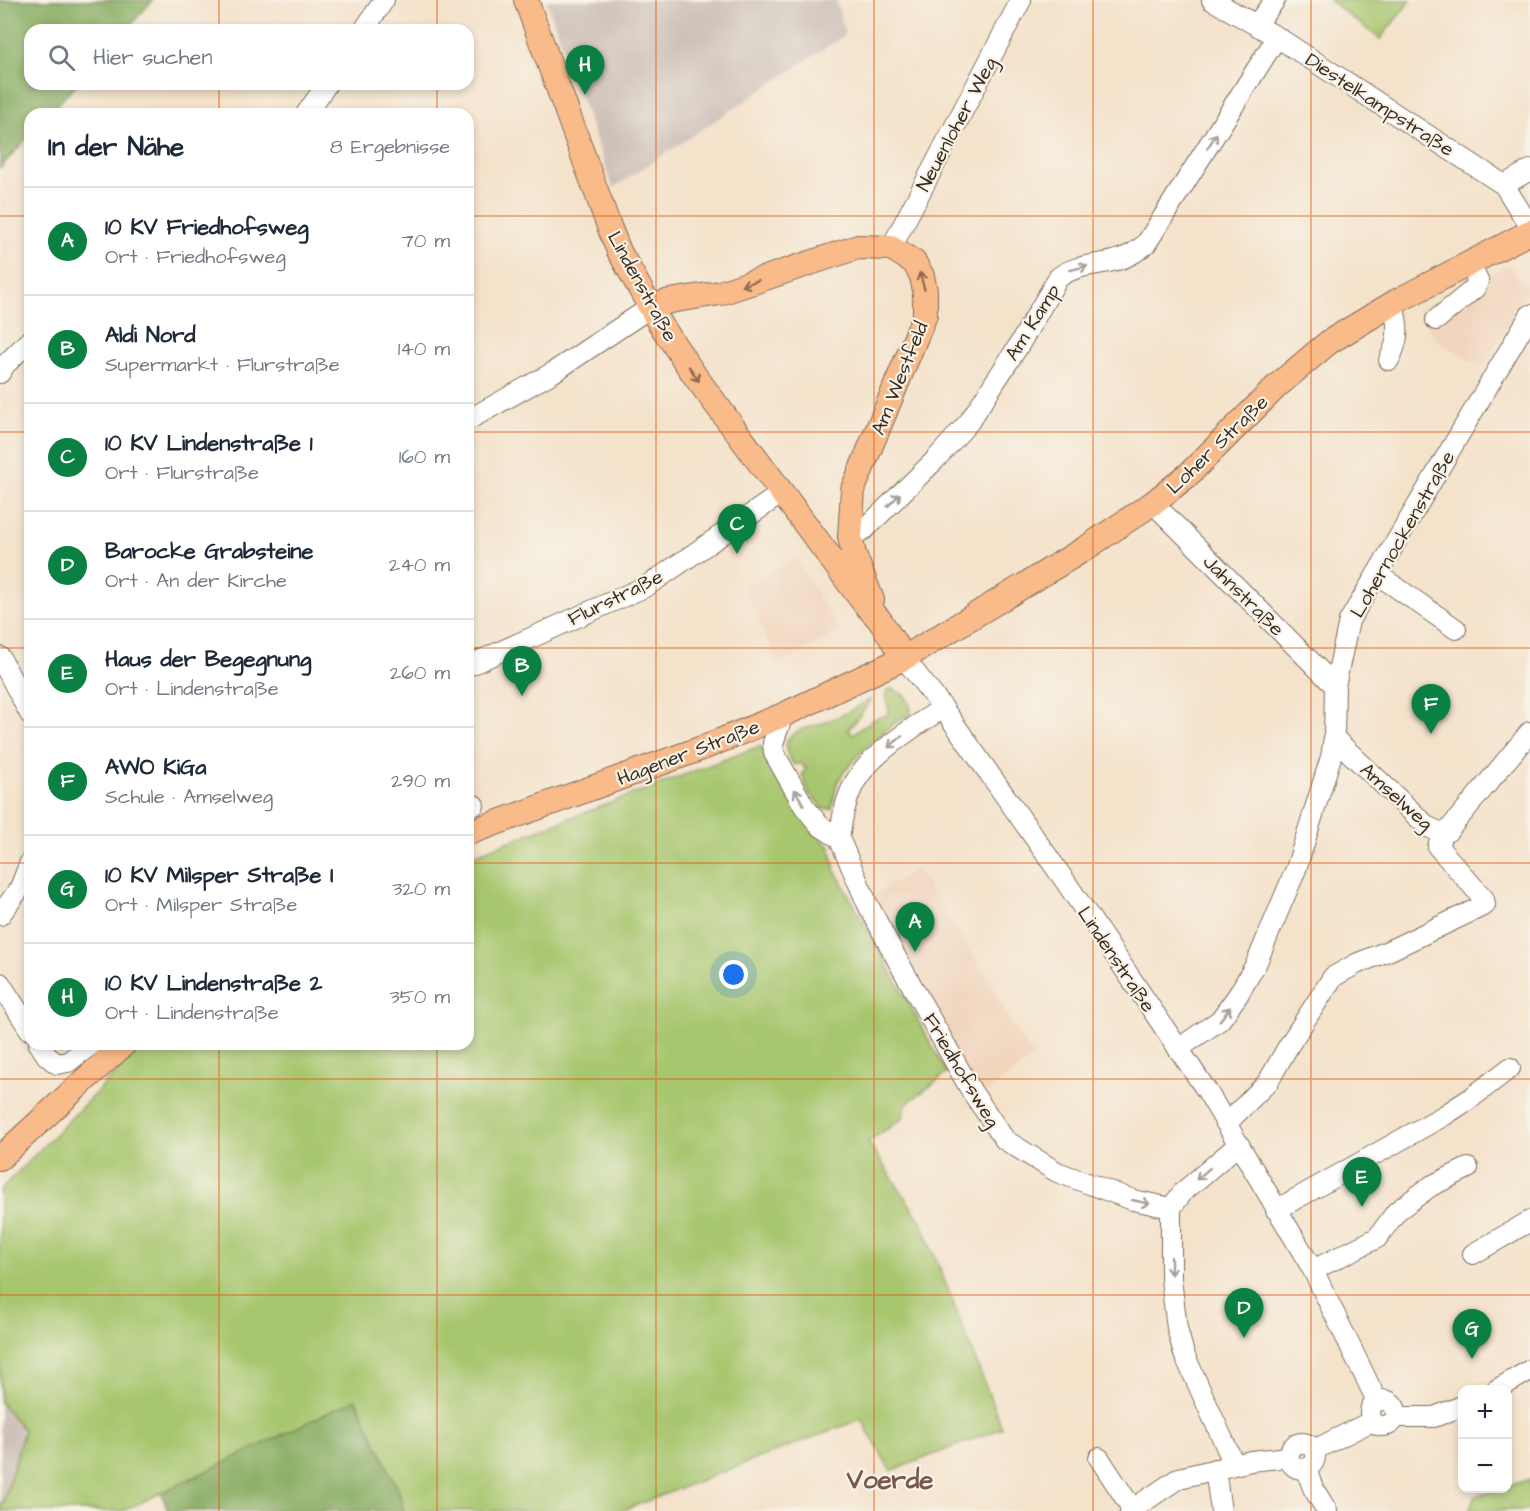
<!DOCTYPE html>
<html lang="de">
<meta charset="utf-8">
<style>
body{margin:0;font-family:"Architects Daughter",sans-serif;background:#f6f6f7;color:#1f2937}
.controls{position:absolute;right:18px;bottom:18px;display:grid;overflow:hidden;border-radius:12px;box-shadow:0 3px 9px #0003}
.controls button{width:54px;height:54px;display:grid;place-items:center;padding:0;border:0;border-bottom:2px solid #e0e1e3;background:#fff;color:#1f2937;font:30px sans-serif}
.you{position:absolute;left:734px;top:975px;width:21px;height:21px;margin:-15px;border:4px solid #fff;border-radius:50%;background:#1a73e8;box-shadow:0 0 0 9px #1a73e833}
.badge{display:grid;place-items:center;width:39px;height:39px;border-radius:50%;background:#0b8043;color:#fff;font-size:20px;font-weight:700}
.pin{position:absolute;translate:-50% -50px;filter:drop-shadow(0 2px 3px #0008)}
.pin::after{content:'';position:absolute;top:32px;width:21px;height:18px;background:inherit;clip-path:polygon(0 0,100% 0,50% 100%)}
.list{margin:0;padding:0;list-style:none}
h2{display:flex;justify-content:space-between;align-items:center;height:78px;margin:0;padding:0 24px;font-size:26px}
h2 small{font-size:20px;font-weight:400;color:#747a83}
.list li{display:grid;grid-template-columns:39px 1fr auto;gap:18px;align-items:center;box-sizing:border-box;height:108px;padding:0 24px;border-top:2px solid #e0e1e3}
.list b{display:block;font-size:22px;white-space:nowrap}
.list p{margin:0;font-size:20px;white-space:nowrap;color:#747a83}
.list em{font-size:20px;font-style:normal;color:#747a83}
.icon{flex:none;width:33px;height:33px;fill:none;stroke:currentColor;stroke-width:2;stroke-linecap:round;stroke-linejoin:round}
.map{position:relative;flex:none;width:1530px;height:1511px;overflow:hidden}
.search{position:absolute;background:#fff;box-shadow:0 3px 9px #0003;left:24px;top:24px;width:450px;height:66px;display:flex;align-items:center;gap:15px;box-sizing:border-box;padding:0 21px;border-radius:18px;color:#747a83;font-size:22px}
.panel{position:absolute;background:#fff;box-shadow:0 3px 9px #0003;left:24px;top:108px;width:450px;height:942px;border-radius:18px}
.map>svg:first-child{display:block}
</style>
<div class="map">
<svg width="1530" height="1511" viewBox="0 0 1530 1511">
<rect width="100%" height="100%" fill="#f7f3e8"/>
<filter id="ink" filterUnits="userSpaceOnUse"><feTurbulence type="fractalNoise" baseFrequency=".0167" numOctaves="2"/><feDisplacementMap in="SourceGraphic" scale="12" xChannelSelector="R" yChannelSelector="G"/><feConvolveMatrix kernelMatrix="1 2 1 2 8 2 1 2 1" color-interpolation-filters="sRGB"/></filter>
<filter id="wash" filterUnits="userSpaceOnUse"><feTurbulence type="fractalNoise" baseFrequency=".008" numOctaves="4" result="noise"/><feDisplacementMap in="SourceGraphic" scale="24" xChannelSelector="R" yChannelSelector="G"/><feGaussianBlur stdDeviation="1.35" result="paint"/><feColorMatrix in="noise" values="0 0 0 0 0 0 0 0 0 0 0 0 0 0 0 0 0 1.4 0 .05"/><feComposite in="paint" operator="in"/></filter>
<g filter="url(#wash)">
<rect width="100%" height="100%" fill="#f4e2ca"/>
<!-- built -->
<g fill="#f1d5bd">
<polygon points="1508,265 1529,288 1482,368 1434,338 1418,311"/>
<polygon points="796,559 840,631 778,665 744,587"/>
<polygon points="917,869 983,969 1010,1022 1033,1057 979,1099 871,897"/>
</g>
<!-- industrial -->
<g fill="#cec1ba">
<polygon points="546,0 836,0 845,35 613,188"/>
<polygon points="0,1402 24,1430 1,1511 0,1511"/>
</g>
<!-- green -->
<g fill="#a8c66e" stroke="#727846" stroke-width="1.5">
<polygon points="1329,0 1411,0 1380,39"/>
<path d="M891,689C906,693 910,699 911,714L896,722L865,748L843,773L837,783L832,809H822L821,805L809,794L802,775L806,770L801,763L794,765C788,757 782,747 788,739C794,729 813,727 823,723C838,717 855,709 870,699L871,701L848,730L853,734L873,720L889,714L886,691Z"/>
<polygon points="760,746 814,833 830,847 835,870 947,1073 905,1105 903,1118 868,1142 922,1223 1002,1428 891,1471 861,1419 621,1511 404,1511 399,1492 356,1400 123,1511 1,1511 24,1430 0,1402 0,1190 144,1044 468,1044 468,857"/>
<polygon points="1530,1479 1530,1510 1469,1511 1474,1497 1500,1489 1508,1488 1508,1486"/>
</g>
<!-- forest -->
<g fill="#86ab61" stroke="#606a40" stroke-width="1.5">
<polygon points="0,0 153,0 126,30 30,30 30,84 77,84 49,114 30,114 30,135 0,168"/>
<polygon points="356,1399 399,1492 404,1511 168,1511 161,1493"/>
</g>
</g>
<g filter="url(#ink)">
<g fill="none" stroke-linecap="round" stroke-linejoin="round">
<defs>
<g id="minor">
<polyline points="1212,0 1277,37 1504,185 1530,227"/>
<polyline points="1256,25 1275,0"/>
<polyline points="364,30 384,0"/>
<polyline points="306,114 327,84"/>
<polyline points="1504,185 1530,170"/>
<polyline points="891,248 1021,0"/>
<polyline points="1436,320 1475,288 1478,281 1469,263"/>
<path d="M1389,360C1399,341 1400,325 1392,304"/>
<polyline points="0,373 5,365 30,340"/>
<polyline points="468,420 552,373 651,307"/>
<polyline points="1153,503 1335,686"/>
<path d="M850,537L865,529L935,460L969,422L1019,345L1058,278C1075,264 1097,266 1117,260C1129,257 1137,251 1146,244L1277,37"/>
<polyline points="1377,574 1456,629"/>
<polyline points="0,657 30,714"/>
<polyline points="904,658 943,708 1065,881 1207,1091 1313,1270 1377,1401"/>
<polyline points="468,666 647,586 782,493"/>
<polyline points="783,715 773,743 774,753 804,806 819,825 839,838 867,903 899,963 972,1092 1005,1140 1057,1172 1133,1200 1171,1208"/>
<polyline points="1334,738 1428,827 1442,833 1448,831 1530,732"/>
<polyline points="468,808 474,805"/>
<path d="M839,838C842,820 845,801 854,784C869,755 915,726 943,708"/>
<polyline points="0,915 20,888 30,862"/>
<polyline points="0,983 30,1030"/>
<polyline points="39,1044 47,1056 57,1064 68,1062 92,1044"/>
<polyline points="1178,1049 1220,1020 1238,995 1256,964 1296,869 1331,757 1334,738 1335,686 1349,621 1530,315"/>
<polyline points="1227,1123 1268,1082 1289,1045 1333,977 1356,964 1388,951 1485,905 1484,899 1438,847 1442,833"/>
<polyline points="1276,1210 1445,1115 1471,1098 1510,1068"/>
<polyline points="1473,1254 1530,1221"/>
<polyline points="1313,1270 1377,1238 1397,1211 1431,1186 1468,1168"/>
<polyline points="1496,1390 1530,1370"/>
<circle cx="1383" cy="1413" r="13"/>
<polyline points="1396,1417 1434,1417 1462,1406"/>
<circle cx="1302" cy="1456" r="13"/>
<polyline points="1314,1450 1372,1421"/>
<polyline points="1099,1458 1133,1510"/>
<polyline points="1234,1464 1184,1354 1177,1328 1171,1279 1171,1208 1183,1192 1239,1144"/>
<polyline points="1215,1469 1221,1511"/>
<polyline points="1306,1469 1313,1488 1327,1511"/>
<polyline points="1130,1511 1179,1478 1251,1461 1289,1457"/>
</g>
<g id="major">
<polyline points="526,0 610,229 619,251 657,319 695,376 864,603 879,619 904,658"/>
<polyline points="651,307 670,301 720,293 858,247 891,248 914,262 922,276 925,291 925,315 853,489 850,537 854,554 872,600"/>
<polyline points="468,833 705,747 783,715 904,658 1086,548 1153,503 1188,475 1277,386 1329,342 1397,301 1530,232"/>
<polyline points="0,1158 124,1044"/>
</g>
</defs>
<!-- minor casing -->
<use href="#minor" stroke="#7c6a5a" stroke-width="22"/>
<!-- major casing -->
<use href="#major" stroke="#7c6a5a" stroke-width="26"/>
<!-- minor -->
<use href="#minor" stroke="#fff" stroke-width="20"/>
<!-- major -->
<use href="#major" stroke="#fabb8b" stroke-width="24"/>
</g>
<!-- one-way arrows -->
<defs><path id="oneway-shaft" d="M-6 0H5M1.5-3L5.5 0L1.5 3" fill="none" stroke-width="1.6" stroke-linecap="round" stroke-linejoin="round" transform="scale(1.5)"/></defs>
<g stroke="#a79f9a">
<use href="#oneway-shaft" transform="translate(1212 141) rotate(-57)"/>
<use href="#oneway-shaft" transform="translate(1079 268) rotate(-14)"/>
<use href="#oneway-shaft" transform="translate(894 500) rotate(-45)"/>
<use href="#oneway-shaft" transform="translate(895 742) rotate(140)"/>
<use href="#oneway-shaft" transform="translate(799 797) rotate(-120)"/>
<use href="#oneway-shaft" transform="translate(1225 1014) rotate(-52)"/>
<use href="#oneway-shaft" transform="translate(1203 1174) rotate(139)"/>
<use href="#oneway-shaft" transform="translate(1141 1202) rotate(13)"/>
<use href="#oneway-shaft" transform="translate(1171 1266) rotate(90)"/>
</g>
<g stroke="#916b4f">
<use href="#oneway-shaft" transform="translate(922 281) rotate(-106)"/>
<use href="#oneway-shaft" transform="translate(750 283) rotate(161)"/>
<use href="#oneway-shaft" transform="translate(694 374) rotate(56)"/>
</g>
</g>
<!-- grid -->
<path fill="none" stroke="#df570d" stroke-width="1.5" stroke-opacity="0.55" d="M219,0V30M437,0V30M656,0V1511M874,0V1511M1093,0V1511M1311,0V1511M219,84V114M437,84V114M0,216H30M468,216H1530M0,432H30M468,432H1530M0,648H30M468,648H1530M0,863H30M468,863H1530M219,1044V1511M437,1044V1511M0,1079H1530M0,1295H1530"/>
<g text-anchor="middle" stroke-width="4.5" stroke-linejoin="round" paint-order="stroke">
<!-- street labels -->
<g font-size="20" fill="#3b2a1e" stroke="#f7f3e8">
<text transform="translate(1380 104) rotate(33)" y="7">Diestelkampstraße</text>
<text transform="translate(956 124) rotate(-62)" y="7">Neuenloher Weg</text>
<text transform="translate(643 286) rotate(61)" y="7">Lindenstraße</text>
<text transform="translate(1032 322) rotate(-58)" y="7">Am Kamp</text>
<text transform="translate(899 378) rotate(-68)" y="7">Am Westfeld</text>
<text transform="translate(1217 444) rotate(-44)" y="7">Loher Straße</text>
<text transform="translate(1402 534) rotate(-60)" y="7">Lohernockenstraße</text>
<text transform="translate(1244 595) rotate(45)" y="7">Jahnstraße</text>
<text transform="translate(615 597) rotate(-26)" y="7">Flurstraße</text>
<text transform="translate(688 752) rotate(-21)" y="7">Hagener Straße</text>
<text transform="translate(1397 796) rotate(42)" y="7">Amselweg</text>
<text transform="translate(1117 959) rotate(56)" y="7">Lindenstraße</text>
<text transform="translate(962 1070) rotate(59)" y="7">Friedhofsweg</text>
</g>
<!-- district labels -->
<g font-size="26" font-weight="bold" fill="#77594f" stroke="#f7f3e8">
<text x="890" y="1488">Voerde</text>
</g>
</g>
</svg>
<div class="controls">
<button>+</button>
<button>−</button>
</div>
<div class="you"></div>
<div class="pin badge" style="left:915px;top:952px">A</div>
<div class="pin badge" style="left:522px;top:696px">B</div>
<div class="pin badge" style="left:737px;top:554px">C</div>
<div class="pin badge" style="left:1244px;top:1338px">D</div>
<div class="pin badge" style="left:1362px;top:1207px">E</div>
<div class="pin badge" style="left:1431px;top:734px">F</div>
<div class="pin badge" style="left:1472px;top:1359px">G</div>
<div class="pin badge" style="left:585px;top:95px">H</div>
<div class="search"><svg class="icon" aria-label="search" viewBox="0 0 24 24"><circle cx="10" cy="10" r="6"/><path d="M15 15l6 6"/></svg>Hier suchen</div>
<section class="panel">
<h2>In der Nähe<small>8 Ergebnisse</small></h2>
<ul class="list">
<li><span class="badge">A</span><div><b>10 KV Friedhofsweg</b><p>Ort · Friedhofsweg</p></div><em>70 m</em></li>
<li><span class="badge">B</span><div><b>Aldi Nord</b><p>Supermarkt · Flurstraße</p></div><em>140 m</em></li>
<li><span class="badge">C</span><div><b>10 KV Lindenstraße 1</b><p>Ort · Flurstraße</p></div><em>160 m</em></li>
<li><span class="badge">D</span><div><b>Barocke Grabsteine</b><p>Ort · An der Kirche</p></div><em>240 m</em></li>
<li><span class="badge">E</span><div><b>Haus der Begegnung</b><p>Ort · Lindenstraße</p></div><em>260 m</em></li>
<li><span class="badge">F</span><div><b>AWO KiGa</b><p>Schule · Amselweg</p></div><em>290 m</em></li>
<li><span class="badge">G</span><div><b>10 KV Milsper Straße I</b><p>Ort · Milsper Straße</p></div><em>320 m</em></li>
<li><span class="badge">H</span><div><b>10 KV Lindenstraße 2</b><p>Ort · Lindenstraße</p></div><em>350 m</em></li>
</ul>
</section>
</div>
